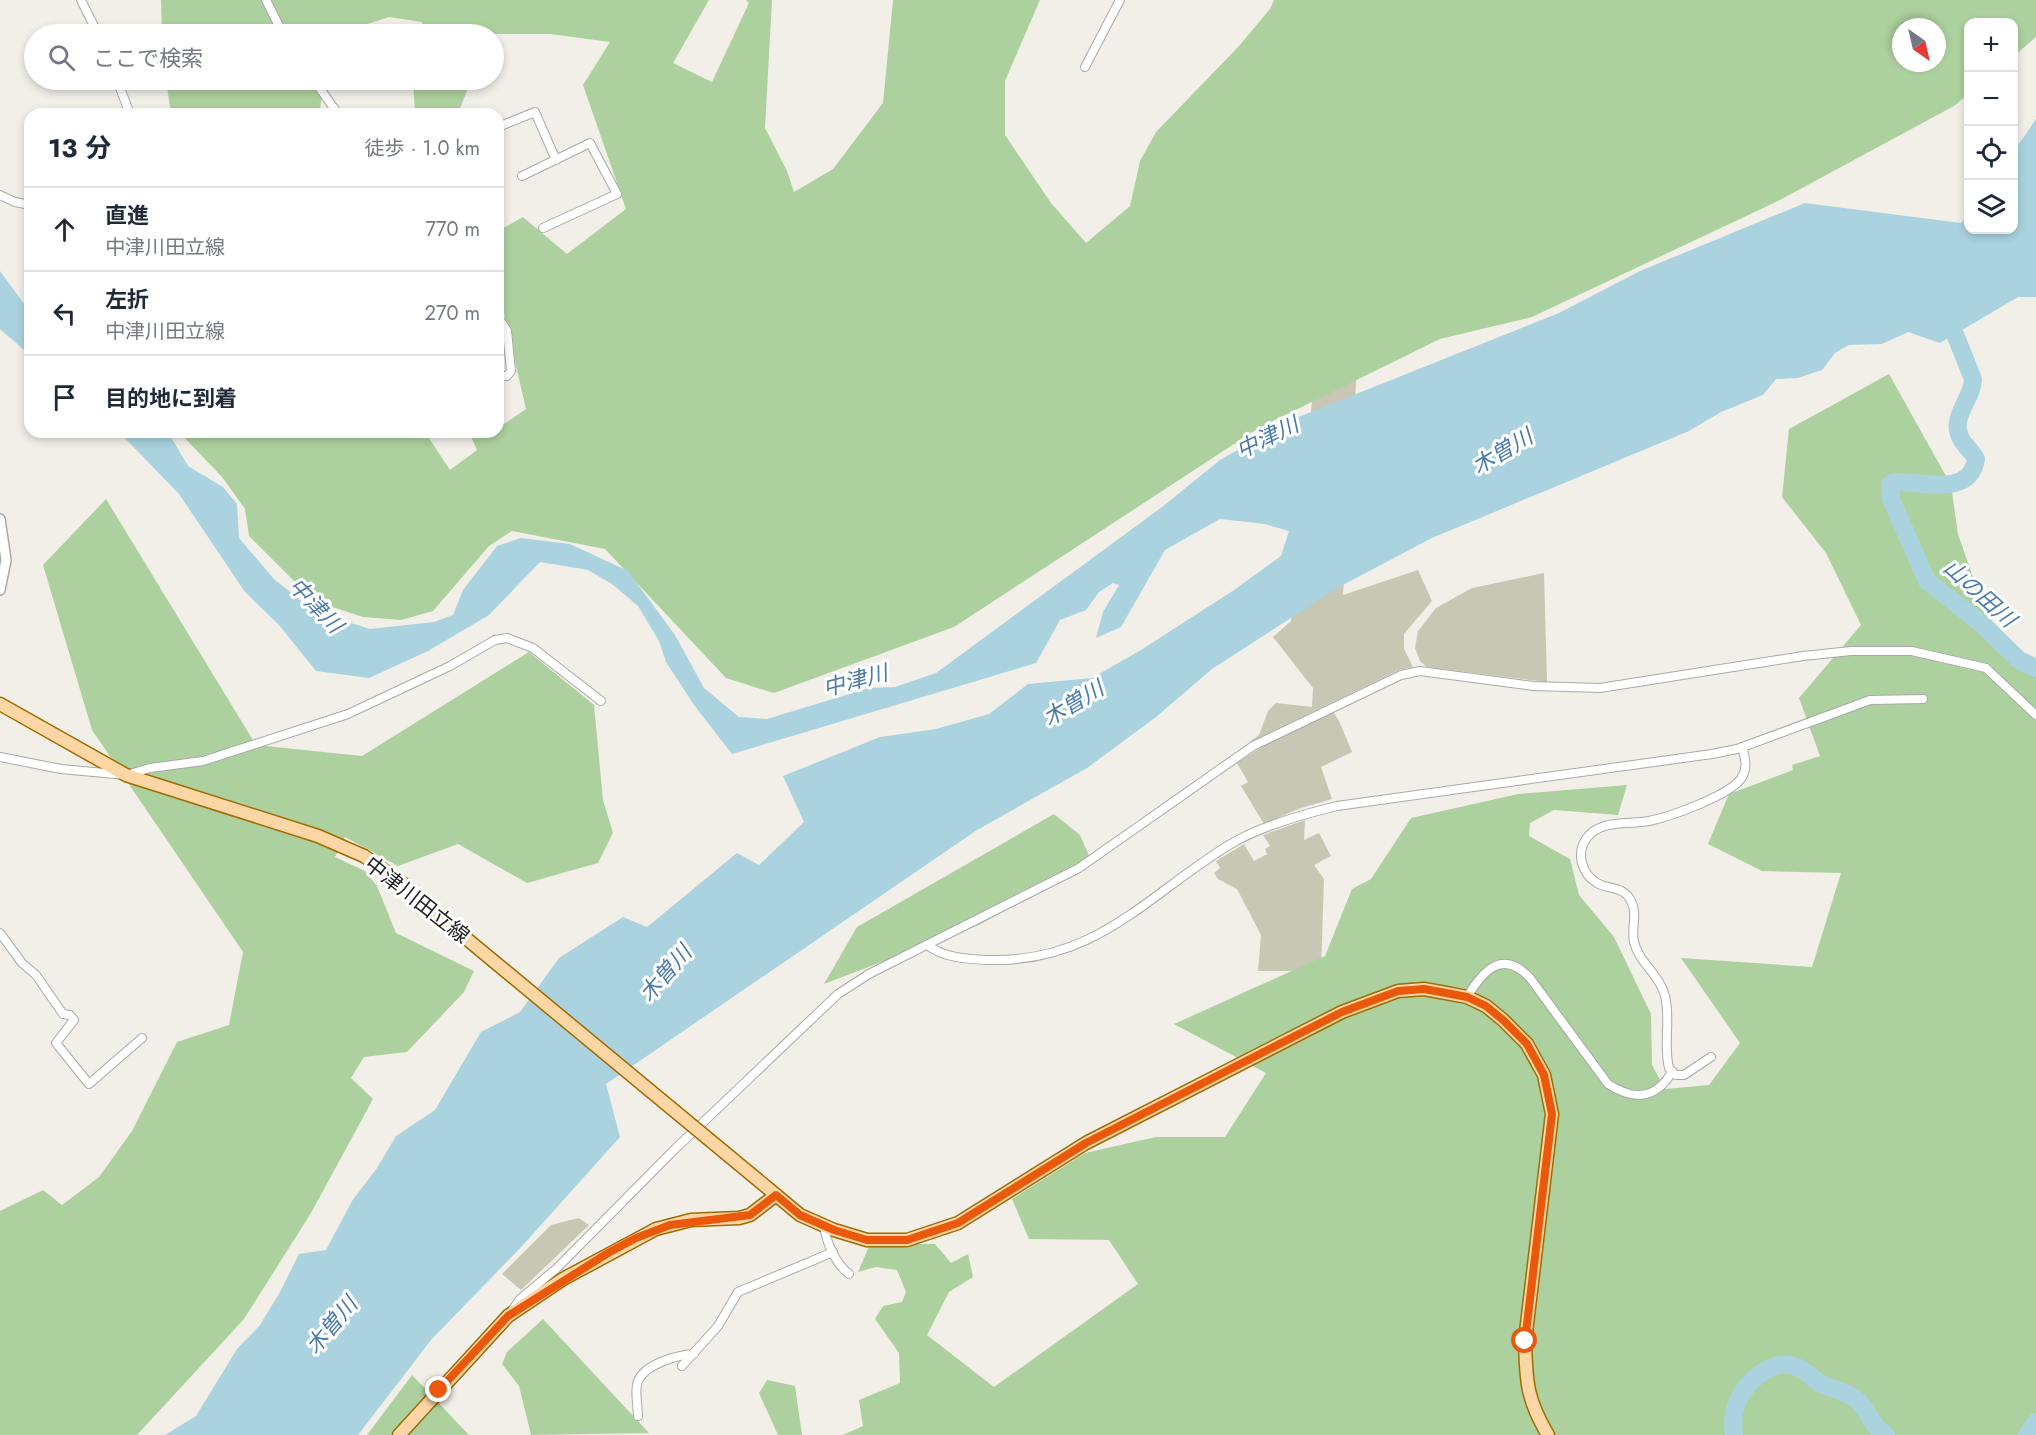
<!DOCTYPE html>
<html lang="ja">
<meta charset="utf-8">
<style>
body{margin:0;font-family:Jost,"Noto Sans JP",sans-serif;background:#f6f6f7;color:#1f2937}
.controls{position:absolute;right:18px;top:18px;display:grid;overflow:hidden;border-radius:12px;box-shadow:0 3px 9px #0003}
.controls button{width:54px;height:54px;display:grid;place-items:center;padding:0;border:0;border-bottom:2px solid #e0e1e3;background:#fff;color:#1f2937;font:30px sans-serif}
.compass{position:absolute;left:1892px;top:18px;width:54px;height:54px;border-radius:50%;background:#fff;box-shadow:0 3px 9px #0003;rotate:146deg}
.stop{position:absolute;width:18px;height:18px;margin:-14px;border:4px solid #ea580c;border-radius:50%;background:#fff}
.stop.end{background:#ea580c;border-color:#fff;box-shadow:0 2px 6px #0008}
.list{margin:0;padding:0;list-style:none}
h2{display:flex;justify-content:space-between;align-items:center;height:78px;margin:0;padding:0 24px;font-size:26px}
h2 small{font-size:20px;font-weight:400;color:#747a83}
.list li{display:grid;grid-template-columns:39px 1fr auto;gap:18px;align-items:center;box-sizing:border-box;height:84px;padding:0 24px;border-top:2px solid #e0e1e3}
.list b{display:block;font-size:22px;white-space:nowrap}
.list p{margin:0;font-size:20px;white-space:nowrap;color:#747a83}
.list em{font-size:20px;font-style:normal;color:#747a83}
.icon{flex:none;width:33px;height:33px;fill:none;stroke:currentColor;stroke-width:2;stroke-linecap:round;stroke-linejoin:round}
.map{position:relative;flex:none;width:2036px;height:1435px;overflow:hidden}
.search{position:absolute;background:#fff;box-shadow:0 3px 9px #0003;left:24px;top:24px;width:480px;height:66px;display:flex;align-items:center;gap:15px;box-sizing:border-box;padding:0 21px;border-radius:33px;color:#747a83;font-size:22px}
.panel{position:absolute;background:#fff;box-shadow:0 3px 9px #0003;left:24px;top:108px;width:480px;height:330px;border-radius:18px}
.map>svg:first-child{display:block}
</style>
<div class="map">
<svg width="2036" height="1435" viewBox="0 0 2036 1435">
<rect width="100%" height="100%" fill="#f2efe9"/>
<!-- construction -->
<g fill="#c7c7b4">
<polygon points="1320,318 1360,318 1343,595 1418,570 1432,601 1404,634 1404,649 1413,667 1399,670 1248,743 1259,735 1268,711 1276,703 1312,707 1313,688 1273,637 1291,621"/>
<polygon points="1544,573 1547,682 1427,667 1420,661 1415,648 1418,631 1436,608 1472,588"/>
<polygon points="1328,713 1334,713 1339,721 1352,752 1321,767 1332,799 1298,809 1264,824 1241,786 1248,782 1237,763 1263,746"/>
<polygon points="1305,820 1304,840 1319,833 1331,856 1314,865 1324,879 1321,971 1258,971 1261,935 1237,889 1218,879 1214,873 1220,868 1216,861 1244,844 1254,861 1267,854 1265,849 1270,846 1263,835"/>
<polygon points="579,1218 589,1225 521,1290 502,1274 551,1225"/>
</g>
<!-- forest -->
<g fill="#add19e" fill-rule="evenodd">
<path d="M161,0H709L673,63L712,82L749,3L746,0H772L765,128L787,171L794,192L833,169L883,103L893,0H1040L1005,81V135L1051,203L1086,243L1130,206L1140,161L1156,132L1239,46L1270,9L1274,0H2036V37L2014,56V22H1968V94L1954,106L1778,201L1532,317L1440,339L1257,429L954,627L774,693L726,678L605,549L512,531L489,546L433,611L401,620L363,617L314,601L249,536L245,509L222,477L179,432H425L450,470L477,450L469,432H498V421L504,424L526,409L498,288V231L523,217L567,254L626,209L583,85L610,42L550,34H421L422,22L389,17L352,29L349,34H162ZM1901,27H1937V63H1901Z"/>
<polygon points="166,80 325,80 319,114 171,114"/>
<polygon points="413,80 471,80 458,114 415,114"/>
<polygon points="1889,374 1951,485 1958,534 1986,615 2036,665 2036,1435 843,1435 863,1426 859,1400 900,1383 899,1353 875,1319 883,1306 902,1302 906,1292 897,1270 876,1267 858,1272 870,1244 935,1244 951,1263 968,1254 973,1277 949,1292 927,1335 994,1387 1138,1284 1109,1240 1029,1239 1012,1199 1085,1153 1156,1137 1225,1137 1266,1073 1174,1024 1325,956 1352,889 1371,879 1411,818 1518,794 1627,785 1618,815 1554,810 1530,823 1529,836 1570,859 1579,895 1614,937 1651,1014 1652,1065 1665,1089 1709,1085 1740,1043 1681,958 1812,967 1841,873 1762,871 1708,844 1729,794 1793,770 1792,765 1820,756 1799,698 1861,625 1826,553 1782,497 1789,429"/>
<polygon points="106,499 256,745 362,756 529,652 594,705 603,800 613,833 598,863 527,883 458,844 398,866 345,837 335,857 365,871 377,886 396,933 474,971 464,992 407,1052 364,1057 351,1078 373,1099 311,1213 244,1319 137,1435 0,1435 0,1211 43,1190 62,1205 99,1177 132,1131 177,1042 229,1025 243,952 92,730 43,565"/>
<polygon points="1054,814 1080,835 1091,860 981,924 824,984 857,927"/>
<polygon points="543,1319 649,1433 531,1435 519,1386 502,1364 507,1352"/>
<polygon points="412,1375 469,1435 367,1435"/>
<polygon points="767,1380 795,1386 802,1435 778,1435 759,1393"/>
</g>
<!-- water -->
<g fill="#aad3df">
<polygon points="2036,119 2036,297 2018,297 1940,343 1908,332 1882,344 1849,345 1835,353 1822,370 1798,378 1776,379 1763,395 1721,412 1689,431 1432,538 1339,587 1212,669 1156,717 1087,768 977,830 606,1084 620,1137 523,1245 431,1340 358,1435 165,1435 196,1416 237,1349 260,1325 280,1292 299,1254 326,1250 352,1201 377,1168 396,1136 435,1110 481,1032 520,1012 559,958 623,917 647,927 737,853 759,865 804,822 783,776 880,737 936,729 989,714 1028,684 1092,678 1141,650 1234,590 1281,556 1289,531 1265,524 1220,519 1165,550 1121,627 1096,638 1103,612 1119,585 1113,583 1099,592 1086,610 1060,620 1036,663 732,754 694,705 666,662 659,641 638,606 612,584 588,570 540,562 489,615 428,651 369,678 316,671 279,625 245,592 179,494 119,432 168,432 188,466 223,487 237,504 239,538 274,579 315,612 370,629 434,622 453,615 463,590 497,546 521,538 570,544 628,571 675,635 704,688 739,717 767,719 869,688 895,687 936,673 1162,507 1220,460 1291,420 1559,313 1640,271 1805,203 1961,223 1968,214 1968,230 2014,230 2014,151"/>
<polygon points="0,271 30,312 30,355 0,329"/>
</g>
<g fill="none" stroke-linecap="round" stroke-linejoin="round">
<!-- river -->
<g stroke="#aad3df" stroke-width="18">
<path d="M1946,312L1973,379C1973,399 1949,417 1961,439C1965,446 1972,451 1976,459C1970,498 1921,481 1894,482L1890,485L1891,499L1927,581L1983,625L2019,660L2036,668"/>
<path d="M1734,1435C1731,1414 1736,1396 1752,1381C1765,1368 1783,1359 1801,1369C1809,1373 1815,1382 1824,1385C1836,1391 1846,1391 1857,1400C1869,1410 1871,1427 1886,1435"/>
<polyline points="2027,1435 2036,1422"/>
</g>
<defs>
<g id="minor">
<polyline points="81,0 98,34"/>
<polyline points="266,0 283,34"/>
<polyline points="1085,67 1120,0"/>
<polyline points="117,80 130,114"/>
<polyline points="314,80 338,114"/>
<polyline points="498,127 535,112 556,160"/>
<polyline points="522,176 590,143 617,194 543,228"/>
<polyline points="0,195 15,202 30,205"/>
<polyline points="498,317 507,331 511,371 507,376 498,376"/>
<polyline points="0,757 61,769 126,775 150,768 203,761 348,714 450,666 495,640 507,638 533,648 601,701"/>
<polyline points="0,933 22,963 36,975 63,1014 70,1015 74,1020 56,1043 89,1084 142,1038"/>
<path d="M927,945C944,958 967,959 988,960C1096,963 1146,896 1229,845C1258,827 1304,814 1337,806L1712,754L1737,749L1870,700L1923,699"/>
<path d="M1467,997C1483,971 1502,948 1530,978L1608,1084C1634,1101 1656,1099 1672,1072"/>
<path d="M1711,1057L1684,1075H1676L1669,1068C1663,1045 1671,1020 1665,996C1660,975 1639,963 1634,942C1631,928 1638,914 1631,901C1624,886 1609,890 1597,883C1582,874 1576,854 1586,839C1599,819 1628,825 1649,821C1669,817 1732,795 1742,777C1748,768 1745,757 1742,747"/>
<path d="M824,1225C826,1242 835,1263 849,1274"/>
<polyline points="513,1309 520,1299 556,1269 675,1149 838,994 869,974 1079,868 1253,746 1401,675 1420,671 1533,686 1600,688 1803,656 1851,651 1912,651 1986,668 2036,715"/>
<polyline points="682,1366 718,1326 738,1292 833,1252"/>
<path d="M638,1416C638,1405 634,1391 638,1381C645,1364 677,1355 694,1354"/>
</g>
<polyline id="tertiary" points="0,519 6,560 0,590"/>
<g id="primary">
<polyline points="0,704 126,775 318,836 364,856 402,883 450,925"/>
<path d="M770,1190L800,1215L834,1230L867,1240H907L958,1223L1086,1143L1342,1012L1398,991L1424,989L1446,993L1467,997L1486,1006L1503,1020L1527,1044L1544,1075L1552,1114L1525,1341C1526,1382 1527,1400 1548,1435"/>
<polyline points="399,1435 508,1316 563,1279 656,1229 691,1220 739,1218 750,1215 776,1195"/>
</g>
</defs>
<!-- minor casing -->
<use href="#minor" stroke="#a9a9a9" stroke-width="10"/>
<!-- tertiary casing -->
<use href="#tertiary" stroke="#a9a9a9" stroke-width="12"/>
<!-- primary casing -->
<use href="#primary" stroke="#a06b00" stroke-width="15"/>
<!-- minor -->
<use href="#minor" stroke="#fff" stroke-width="8"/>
<!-- tertiary -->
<use href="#tertiary" stroke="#fff" stroke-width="9"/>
<!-- primary -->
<use href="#primary" stroke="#fcd6a4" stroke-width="12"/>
<defs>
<polyline id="primary-bridge" points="450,925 770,1190"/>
</defs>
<!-- primary-bridge casing -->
<use href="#primary-bridge" stroke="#a06b00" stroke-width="15" stroke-linecap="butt"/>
<!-- primary-bridge -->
<use href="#primary-bridge" stroke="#fcd6a4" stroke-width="12"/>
</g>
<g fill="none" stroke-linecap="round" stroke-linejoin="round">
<!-- route -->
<polyline stroke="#ea580c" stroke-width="8" points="439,1390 508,1316 608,1253 636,1238 670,1225 750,1215 776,1195 800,1215 834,1230 867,1240 907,1240 958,1223 1086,1143 1342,1012 1398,991 1424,989 1446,993 1467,997 1486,1006 1503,1020 1527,1044 1544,1075 1552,1114 1525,1341"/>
</g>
<g text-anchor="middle" stroke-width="6" stroke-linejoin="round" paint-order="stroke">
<!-- street labels -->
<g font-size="21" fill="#222" stroke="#fff">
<text transform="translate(417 900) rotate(38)" y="7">中津川田立線</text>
</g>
<!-- water labels -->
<g font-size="22" font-style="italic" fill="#4a7aab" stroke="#fff">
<text transform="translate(1267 437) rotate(-26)" y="8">中津川</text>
<text transform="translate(1502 451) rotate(-31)" y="8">木曽川</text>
<text transform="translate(1980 593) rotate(42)" y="8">山の田川</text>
<text transform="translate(316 605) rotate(46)" y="8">中津川</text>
<text transform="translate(855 680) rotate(-15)" y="8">中津川</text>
<text transform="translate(1073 703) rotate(-31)" y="8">木曽川</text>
<text transform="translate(665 973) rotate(-49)" y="8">木曽川</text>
<text transform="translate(331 1325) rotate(-50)" y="8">木曽川</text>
</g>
</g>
</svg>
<div class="controls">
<button>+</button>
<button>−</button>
<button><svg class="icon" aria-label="locate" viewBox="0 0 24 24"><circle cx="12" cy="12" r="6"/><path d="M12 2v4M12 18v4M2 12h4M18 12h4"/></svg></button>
<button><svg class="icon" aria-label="layers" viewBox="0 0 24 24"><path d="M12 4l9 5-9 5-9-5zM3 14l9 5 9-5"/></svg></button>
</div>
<svg class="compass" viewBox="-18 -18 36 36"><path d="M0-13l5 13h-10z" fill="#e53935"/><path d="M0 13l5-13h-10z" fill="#747a83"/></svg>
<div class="stop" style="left:1525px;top:1341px"></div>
<div class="stop end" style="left:439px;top:1390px"></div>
<div class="search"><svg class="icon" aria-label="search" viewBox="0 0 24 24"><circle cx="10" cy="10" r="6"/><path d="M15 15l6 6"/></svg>ここで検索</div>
<section class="panel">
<h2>13 分<small>徒歩 · 1.0 km</small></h2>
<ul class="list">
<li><svg class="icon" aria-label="ahead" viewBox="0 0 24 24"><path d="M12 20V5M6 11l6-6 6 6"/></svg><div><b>直進</b><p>中津川田立線</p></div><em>770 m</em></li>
<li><svg class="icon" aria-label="left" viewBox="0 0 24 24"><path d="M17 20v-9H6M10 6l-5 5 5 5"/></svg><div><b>左折</b><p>中津川田立線</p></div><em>270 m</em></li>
<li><svg class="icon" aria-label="arrive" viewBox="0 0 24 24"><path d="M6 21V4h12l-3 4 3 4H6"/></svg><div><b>目的地に到着</b></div></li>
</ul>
</section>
</div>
